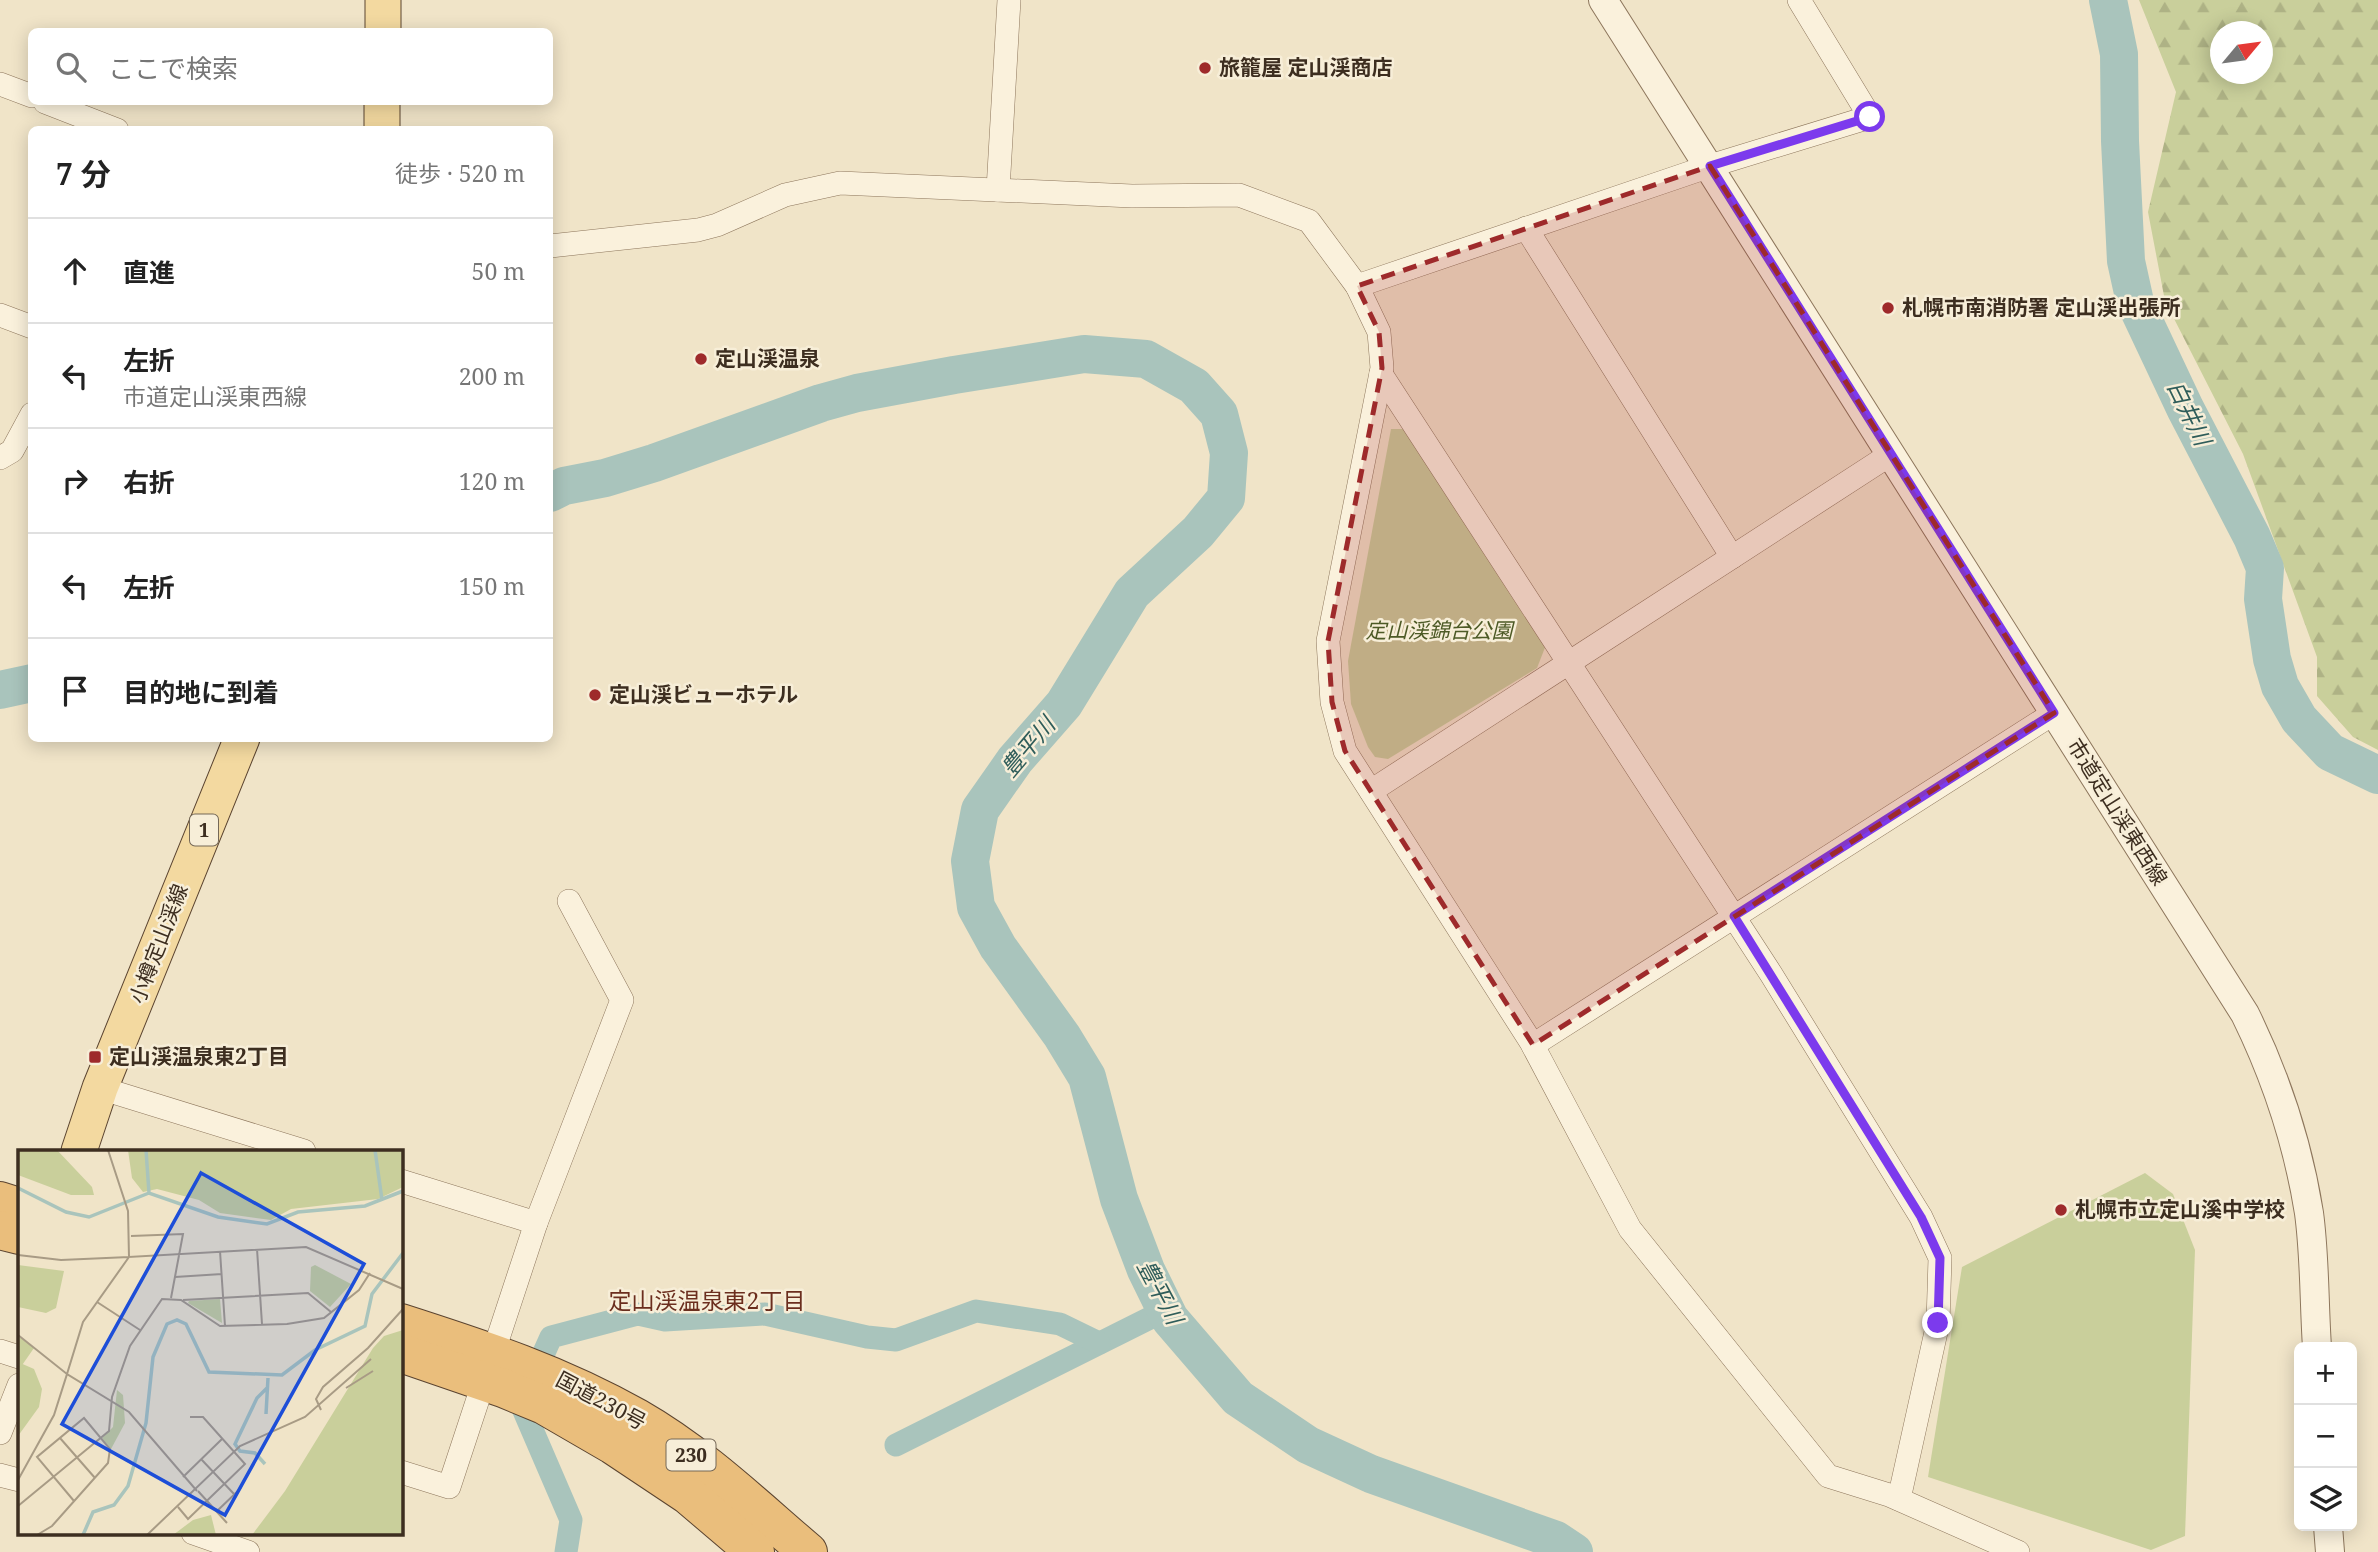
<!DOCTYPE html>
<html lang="ja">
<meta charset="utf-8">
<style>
body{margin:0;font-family:"Noto Serif","Noto Sans JP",serif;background:#f2f2f2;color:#222}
.controls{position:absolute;right:21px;bottom:21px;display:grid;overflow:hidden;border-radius:10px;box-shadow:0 4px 18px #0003}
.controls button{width:63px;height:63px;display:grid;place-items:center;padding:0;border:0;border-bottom:2px solid #e0e0e0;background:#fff;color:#222;font:35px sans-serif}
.compass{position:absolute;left:2210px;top:21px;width:63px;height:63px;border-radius:50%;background:#fff;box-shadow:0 4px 18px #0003;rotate:61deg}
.stop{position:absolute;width:21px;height:21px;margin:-16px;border:5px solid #7c3aed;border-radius:50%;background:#fff}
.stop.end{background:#7c3aed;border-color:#fff;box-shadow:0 2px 7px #0008}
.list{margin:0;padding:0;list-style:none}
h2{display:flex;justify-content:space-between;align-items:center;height:91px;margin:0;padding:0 28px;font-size:30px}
h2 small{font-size:23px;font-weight:400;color:#767676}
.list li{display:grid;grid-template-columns:46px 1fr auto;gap:21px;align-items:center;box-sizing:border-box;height:105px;padding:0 28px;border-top:2px solid #e0e0e0}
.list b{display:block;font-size:26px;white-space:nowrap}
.list p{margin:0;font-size:23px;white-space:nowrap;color:#767676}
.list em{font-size:23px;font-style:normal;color:#767676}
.icon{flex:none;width:38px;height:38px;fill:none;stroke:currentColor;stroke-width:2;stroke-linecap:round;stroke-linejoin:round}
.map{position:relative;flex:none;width:2378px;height:1552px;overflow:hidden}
.search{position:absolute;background:#fff;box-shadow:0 4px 18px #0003;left:28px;top:28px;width:525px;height:77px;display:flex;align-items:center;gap:18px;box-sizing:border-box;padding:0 24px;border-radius:10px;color:#767676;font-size:26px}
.panel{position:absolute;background:#fff;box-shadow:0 4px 18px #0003;left:28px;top:126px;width:525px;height:616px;border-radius:10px}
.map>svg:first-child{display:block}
</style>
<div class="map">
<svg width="2378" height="1552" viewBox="0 0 2378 1552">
<defs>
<pattern id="forest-firs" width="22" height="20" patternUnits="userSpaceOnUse" patternTransform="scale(1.75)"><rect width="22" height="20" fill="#c9cf9b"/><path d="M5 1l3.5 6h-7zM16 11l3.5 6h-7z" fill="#aeb285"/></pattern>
</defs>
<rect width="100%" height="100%" fill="#f0e4c8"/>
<!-- forest -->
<path fill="url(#forest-firs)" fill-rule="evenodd" d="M2139,0H2378V750L2353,737L2317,696V657L2243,454L2165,301L2148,212L2176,92ZM2220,32H2262V74H2220Z"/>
<!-- park -->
<g fill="#c9cf9b">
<polygon points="1391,429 1409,429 1546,645 1537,668 1388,759 1375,757 1368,747 1351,704 1348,661"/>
<polygon points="2145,1173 2173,1194 2195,1250 2185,1536 2151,1550 1928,1477 1962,1267"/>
</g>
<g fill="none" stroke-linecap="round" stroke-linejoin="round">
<!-- canal -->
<g stroke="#a9c4bc" stroke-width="23">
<polyline points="896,1445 1166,1310"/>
<polyline points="566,1552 571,1520 521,1404 551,1337 638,1314 665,1320 765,1314 867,1337 896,1340 976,1311 1060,1324 1099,1343"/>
</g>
<!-- river -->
<g stroke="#a9c4bc" stroke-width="38">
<polyline points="2108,0 2119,54 2120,141 2126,261 2135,302 2185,408 2252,537 2265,568 2263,599 2272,659 2280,686 2299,719 2330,752 2378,775"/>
<polyline points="550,493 564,486 605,478 654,463 821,403 857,393 954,375 1084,354 1146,359 1194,386 1219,414 1229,453 1226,498 1198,532 1132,593 1064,704 1015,760 980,810 970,861 976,907 998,947 1062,1036 1087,1077 1119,1199 1146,1270 1170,1319 1238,1398 1308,1445 1371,1474 1556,1540 1574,1552"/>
<polyline points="0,690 32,683"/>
</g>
<defs>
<g id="minor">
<polyline points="0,84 32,96"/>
<polyline points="45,102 117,130"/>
<polyline points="998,190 1009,0"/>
<polyline points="1526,228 1732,557"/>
<polyline points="550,246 698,230 717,225 785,195 840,183 1132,196 1239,195 1309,221 1357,286 1379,332 1382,368 1328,641 1332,702 1345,751 1531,1042 1630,1229 1828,1476 1889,1495 2018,1552"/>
<polyline points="1357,286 1710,166 1870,117 1799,0"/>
<polyline points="0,315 32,327"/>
<polyline points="1381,374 1771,974 1921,1217 1940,1258 1938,1323 1899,1499"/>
<polyline points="0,458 12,451 32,414"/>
<polyline points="1371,791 1891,454"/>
<polyline points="1533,1045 2054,713"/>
<polyline points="100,1088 304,1151"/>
<polyline points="401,1181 536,1223"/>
<polyline points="0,1351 19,1357"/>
<polyline points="0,1433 19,1385"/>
<polyline points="401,1472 449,1487 536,1223 622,1000 569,901"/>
<polyline points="0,1475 19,1480"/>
<polyline points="193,1533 248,1552"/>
</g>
<g id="tertiary">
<path d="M1603,0L2245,1014C2276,1077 2298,1144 2309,1213C2315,1257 2314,1303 2317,1347"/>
<polyline points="2328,1526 2330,1552"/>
</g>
<g id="primary">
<polyline points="383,32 383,0"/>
<polyline points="382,130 382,102"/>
<polyline points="79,1151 100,1088 242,738"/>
</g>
<g id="trunk">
<polyline points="0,1201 19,1207"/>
<polyline points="0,1230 19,1235"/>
<path d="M401,1323C485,1350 559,1374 637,1418C700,1454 753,1505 808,1552"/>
<polyline points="401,1353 503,1388 544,1405 613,1445 688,1495 755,1552"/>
</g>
</defs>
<!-- minor casing -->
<use href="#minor" stroke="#8d765c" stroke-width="24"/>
<!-- tertiary casing -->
<use href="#tertiary" stroke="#8d765c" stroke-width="30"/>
<!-- primary casing -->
<use href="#primary" stroke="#5b4430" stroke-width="37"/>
<!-- trunk casing -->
<use href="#trunk" stroke="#5b4430" stroke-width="40"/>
<!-- minor -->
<use href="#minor" stroke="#faf1dc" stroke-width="23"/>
<!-- tertiary -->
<use href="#tertiary" stroke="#faf1dc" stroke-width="28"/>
<!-- primary -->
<use href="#primary" stroke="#f3d9a0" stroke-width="35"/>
<!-- trunk -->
<use href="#trunk" stroke="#eabe7c" stroke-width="38"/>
</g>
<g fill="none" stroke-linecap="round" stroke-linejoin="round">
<!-- route -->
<polyline stroke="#7c3aed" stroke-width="9" points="1870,117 1710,166 2054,713 1734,916 1921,1217 1940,1258 1938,1323"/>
</g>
<!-- marked area -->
<path fill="#9e2a2b" fill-opacity="0.2" stroke="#9e2a2b" stroke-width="5" stroke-dasharray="14 9" stroke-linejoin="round" d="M1710,166L2054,713L1533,1045L1345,751L1332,702L1328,641L1382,368L1379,332L1357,286Z"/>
<!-- markers -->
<g fill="#9e2a2b" stroke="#f7eed8" stroke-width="2.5">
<circle cx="1205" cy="68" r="7"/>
<circle cx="1888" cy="308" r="7"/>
<circle cx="701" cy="359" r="7"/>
<circle cx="595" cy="695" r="7"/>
<rect x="88" y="1050" width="14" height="14" rx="3.5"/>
<circle cx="2061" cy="1210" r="7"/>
</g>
<g text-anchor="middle" stroke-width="5" stroke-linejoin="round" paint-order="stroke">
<!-- shield labels -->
<g fill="#f7eed8" stroke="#756857" stroke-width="2">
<rect x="190" y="814.5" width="28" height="31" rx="5"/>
<rect x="666.5" y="1439.5" width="49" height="31" rx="5"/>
</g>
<g font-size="19" font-weight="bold" fill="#3d2e20">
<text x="204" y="837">1</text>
<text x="691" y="1462">230</text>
</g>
<!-- poi labels -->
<g font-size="21" font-weight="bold" fill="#3d2e20" stroke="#f7eed8" text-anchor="start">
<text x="1219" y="75">旅籠屋 定山渓商店</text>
<text x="1902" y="315">札幌市南消防署 定山渓出張所</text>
<text x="715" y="366">定山渓温泉</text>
<text x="609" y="702">定山渓ビューホテル</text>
<text x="109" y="1064">定山渓温泉東2丁目</text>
<text x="2075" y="1217">札幌市立定山溪中学校</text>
</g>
<!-- park labels -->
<g font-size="21" font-style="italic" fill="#4d5a26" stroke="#f7eed8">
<text x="1439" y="638">定山渓錦台公園</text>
</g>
<!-- street labels -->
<g font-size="21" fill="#3d2e20" stroke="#f7eed8">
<text transform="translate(2117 812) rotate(58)" y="7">市道定山渓東西線</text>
<text transform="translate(159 944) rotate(-69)" y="7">小樽定山渓線</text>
<text transform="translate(601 1401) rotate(28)" y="7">国道230号</text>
</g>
<!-- water labels -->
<g font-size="23" font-style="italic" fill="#2f5d5a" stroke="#f7eed8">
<text transform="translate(2189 413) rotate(64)" y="8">白井川</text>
<text transform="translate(1028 747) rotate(-50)" y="8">豊平川</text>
<text transform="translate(1160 1292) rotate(62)" y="8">豊平川</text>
</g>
<!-- neighbourhood labels -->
<g font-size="23" fill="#6b2e1e" stroke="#f7eed8">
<text x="707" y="1309">定山渓温泉東2丁目</text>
</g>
</g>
<!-- overview -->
<g transform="translate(18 1150)">
<rect width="385" height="385" fill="#f0e4c8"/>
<path d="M0,0H39L74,37L76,45H53L0,25ZM110,0H385V37L360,49L273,59L253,70L202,63L181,50L139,39L125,42L114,28ZM385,180V385H234L267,341L355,198L366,186ZM0,212L16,219L24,239L21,257L0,286ZM193,365L198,385H155L175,370Z" fill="#c9cf9b"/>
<path d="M0,115L46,121L38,158L28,163L0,157ZM297,115L333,134L312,157L292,141L293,117ZM202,149L204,173L170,153L171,151ZM0,186L16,198L0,221ZM99,240L105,245L107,273L93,299L84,288L95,277Z" fill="#c9cf9b"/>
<path fill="none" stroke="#a9c4bc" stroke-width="3.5" d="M128,0L131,43M357,0L364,50M0,38L48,62L71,67L131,43L200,67L249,74L280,62L347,56L385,41M248,264L250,228M247,314L237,303L222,301L217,294L239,248L250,237M65,385L75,362L96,355L110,336L128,273L135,207L149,174L159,170L168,174L191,222L264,225L297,200L347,176L354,144L385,103"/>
<path fill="none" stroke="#a89b85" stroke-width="2" d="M90,0L110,61L111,107L288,97L385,139M113,86L165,84L153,148M239,99L244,174M202,101L207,176M0,105L43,110L111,107M111,107L65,172L49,224L111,262L179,341M157,127L204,124M165,150L290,143L313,162M79,152L122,180M0,185L49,224L36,265L0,330M328,238L355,221M303,260L298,249L305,237L350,198L385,159M42,288L77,328M183,309L216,344M165,327L204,289M180,341L209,373M0,356L91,281L94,247L112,196L144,149L163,150L202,176L269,174L306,168L341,140L352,123M160,357L170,369L227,314L185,267H172M198,362L223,338M19,385L34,376L90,313L92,299L66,268L19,307L56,351M129,385L222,296L287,267L353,209"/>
<path fill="#1d4ed8" fill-opacity="0.15" stroke="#1d4ed8" stroke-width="3.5" d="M183,23L346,114L207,365L44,274Z"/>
<rect width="385" height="385" fill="none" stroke="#3d2e20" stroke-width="3.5"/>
</g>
</svg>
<div class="controls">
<button>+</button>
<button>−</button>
<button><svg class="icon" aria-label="layers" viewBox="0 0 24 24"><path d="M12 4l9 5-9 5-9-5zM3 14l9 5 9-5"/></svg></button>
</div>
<svg class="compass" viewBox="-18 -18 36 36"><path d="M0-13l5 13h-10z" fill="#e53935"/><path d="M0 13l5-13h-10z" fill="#767676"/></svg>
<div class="stop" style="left:1870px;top:117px"></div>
<div class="stop end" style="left:1938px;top:1323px"></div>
<div class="search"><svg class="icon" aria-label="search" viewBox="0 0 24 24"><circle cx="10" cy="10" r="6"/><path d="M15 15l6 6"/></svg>ここで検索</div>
<section class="panel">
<h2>7 分<small>徒歩 · 520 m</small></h2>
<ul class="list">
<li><svg class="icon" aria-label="ahead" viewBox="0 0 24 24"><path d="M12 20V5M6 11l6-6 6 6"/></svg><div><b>直進</b></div><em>50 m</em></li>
<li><svg class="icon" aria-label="left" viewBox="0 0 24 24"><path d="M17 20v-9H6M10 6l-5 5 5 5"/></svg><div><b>左折</b><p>市道定山渓東西線</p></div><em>200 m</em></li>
<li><svg class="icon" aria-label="right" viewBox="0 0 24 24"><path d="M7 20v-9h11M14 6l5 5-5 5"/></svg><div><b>右折</b></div><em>120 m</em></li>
<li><svg class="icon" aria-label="left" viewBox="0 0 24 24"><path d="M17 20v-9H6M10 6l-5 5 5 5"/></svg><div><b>左折</b></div><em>150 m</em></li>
<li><svg class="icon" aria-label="arrive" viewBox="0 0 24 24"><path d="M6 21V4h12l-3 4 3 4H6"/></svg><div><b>目的地に到着</b></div></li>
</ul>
</section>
</div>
